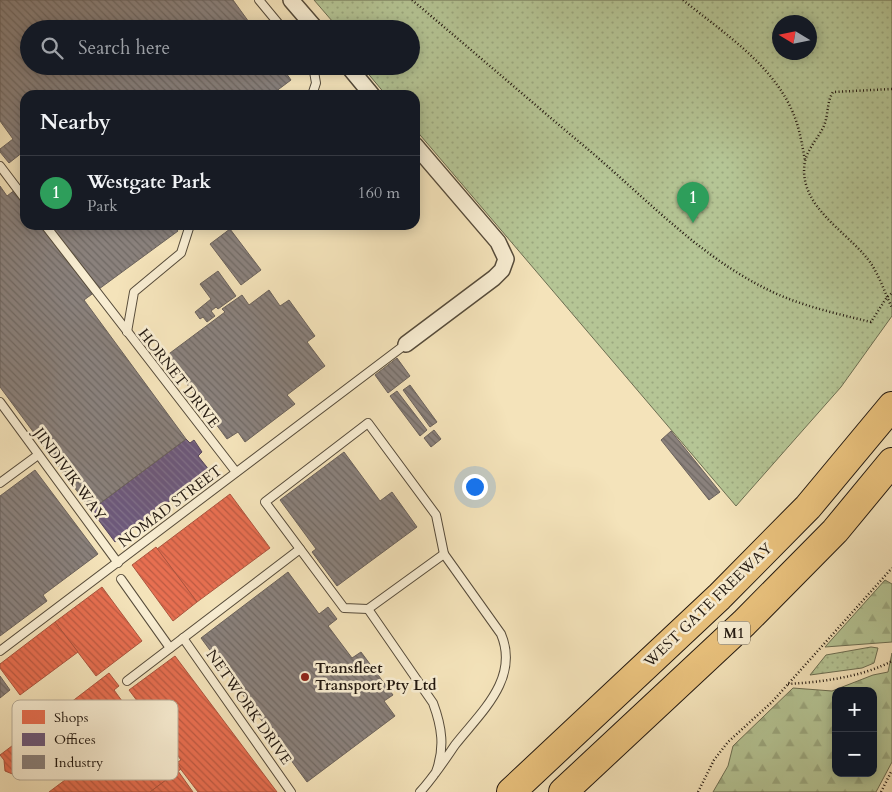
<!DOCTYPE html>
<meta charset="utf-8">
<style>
body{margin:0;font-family:Cardo,serif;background:#242831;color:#f1f3f6}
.controls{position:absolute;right:15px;bottom:15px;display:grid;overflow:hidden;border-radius:10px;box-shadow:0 2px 12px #0003}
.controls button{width:45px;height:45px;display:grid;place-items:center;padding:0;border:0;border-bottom:1px solid #363941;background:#171b24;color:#f1f3f6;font:25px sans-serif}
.compass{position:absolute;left:772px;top:15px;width:45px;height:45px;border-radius:50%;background:#171b24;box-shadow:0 2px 12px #0003;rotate:280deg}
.you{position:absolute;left:474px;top:486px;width:18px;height:18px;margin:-12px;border:4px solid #fff;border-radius:50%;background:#1a73e8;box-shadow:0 0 0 8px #1a73e833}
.badge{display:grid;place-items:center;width:32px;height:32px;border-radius:50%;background:#0b8043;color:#fff;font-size:16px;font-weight:700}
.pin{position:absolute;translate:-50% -41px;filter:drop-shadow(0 1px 2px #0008)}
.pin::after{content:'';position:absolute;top:26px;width:18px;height:15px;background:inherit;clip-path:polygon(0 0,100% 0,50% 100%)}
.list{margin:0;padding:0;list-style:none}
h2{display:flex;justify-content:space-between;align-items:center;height:65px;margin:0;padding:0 20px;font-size:21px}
h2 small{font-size:16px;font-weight:400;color:#9ea1a6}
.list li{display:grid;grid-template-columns:32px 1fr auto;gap:15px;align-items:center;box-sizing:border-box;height:75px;padding:0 20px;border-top:1px solid #363941}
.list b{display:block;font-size:19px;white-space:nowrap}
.list p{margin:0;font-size:16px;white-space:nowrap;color:#9ea1a6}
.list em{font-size:16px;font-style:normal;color:#9ea1a6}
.icon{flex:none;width:28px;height:28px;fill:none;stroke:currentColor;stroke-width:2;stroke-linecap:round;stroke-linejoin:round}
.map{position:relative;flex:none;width:892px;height:792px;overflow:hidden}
.search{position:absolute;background:#171b24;box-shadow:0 2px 12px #0003;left:20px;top:20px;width:400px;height:55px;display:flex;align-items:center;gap:12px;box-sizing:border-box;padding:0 18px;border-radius:28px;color:#9ea1a6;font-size:19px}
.panel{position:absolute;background:#171b24;box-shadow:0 2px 12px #0003;left:20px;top:90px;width:400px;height:140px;border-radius:15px}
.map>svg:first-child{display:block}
</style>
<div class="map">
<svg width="892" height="792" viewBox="0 0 892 792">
<defs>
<pattern id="grass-dots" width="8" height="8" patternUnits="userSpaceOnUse" patternTransform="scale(1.25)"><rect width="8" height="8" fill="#b5c595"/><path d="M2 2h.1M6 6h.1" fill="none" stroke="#9ba87f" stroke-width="1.8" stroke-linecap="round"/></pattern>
<pattern id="forest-firs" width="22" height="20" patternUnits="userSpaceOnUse" patternTransform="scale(1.25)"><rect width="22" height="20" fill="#b5c595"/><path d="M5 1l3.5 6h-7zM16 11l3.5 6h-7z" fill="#9ba87f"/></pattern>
<pattern id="shops-back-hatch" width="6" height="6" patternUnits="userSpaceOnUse" patternTransform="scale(1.25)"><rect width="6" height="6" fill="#e76f51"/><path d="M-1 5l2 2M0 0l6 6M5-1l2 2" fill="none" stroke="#bb5a42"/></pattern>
<pattern id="offices-back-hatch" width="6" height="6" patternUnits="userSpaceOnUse" patternTransform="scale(1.25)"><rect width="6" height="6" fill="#6d597a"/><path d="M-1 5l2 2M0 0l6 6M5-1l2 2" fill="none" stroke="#817189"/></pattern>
<pattern id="industry-back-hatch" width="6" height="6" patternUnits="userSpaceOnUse" patternTransform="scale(1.25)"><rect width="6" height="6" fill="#8a817c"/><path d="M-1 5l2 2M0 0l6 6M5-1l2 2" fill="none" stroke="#706964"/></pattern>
</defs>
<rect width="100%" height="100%" fill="#f4e3ba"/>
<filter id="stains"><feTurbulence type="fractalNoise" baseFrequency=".004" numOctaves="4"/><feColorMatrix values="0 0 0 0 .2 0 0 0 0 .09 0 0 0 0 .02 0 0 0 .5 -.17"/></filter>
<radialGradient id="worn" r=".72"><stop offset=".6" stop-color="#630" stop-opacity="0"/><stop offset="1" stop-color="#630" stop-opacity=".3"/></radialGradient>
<!-- grass -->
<g fill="url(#grass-dots)" stroke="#6c6e52" fill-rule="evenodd">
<path d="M314,0H892V316L841,387L736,506L415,129V95H386L365,70L362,66H411V29H339ZM780,22H810V52H780Z"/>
<polygon points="871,647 878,648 874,663 862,668 810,675 826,655"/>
</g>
<!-- forest -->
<g fill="url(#forest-firs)" stroke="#6c6e52" fill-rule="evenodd">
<polygon points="885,580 892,584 892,642 825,647"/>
<path d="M892,653V762L876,792H713L728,766L733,746L793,688L832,691L873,675L888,672ZM836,691H873V773H836Z"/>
</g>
<!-- shops -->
<g fill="url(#shops-back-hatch)" stroke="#ac553e">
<polygon points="230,494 270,548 197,602 157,549"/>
<polygon points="156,547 197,602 173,621 132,565"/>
<polygon points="102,587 142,641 96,676 55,622"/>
<polygon points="55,622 78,652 20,695 0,668 0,664"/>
<polygon points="175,656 277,792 198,792 176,763 181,760 129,690"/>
<polygon points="109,673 119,686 114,690 133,716 106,736 100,727 88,736 83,729 69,740 55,722 70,711 66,706"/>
<polygon points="145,720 181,769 150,792 49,792"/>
<polygon points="45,721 64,747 19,780 15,775 5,771 4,760 0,755"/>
<polygon points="178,771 193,792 150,792"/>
</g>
<!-- offices -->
<polygon fill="url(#offices-back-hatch)" stroke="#56465a" points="186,439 190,443 194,440 202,452 198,456 210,471 115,542 91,510"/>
<!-- industry -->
<g fill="url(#industry-back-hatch)" stroke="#6b625c">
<polygon points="0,0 233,0 254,29 29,29 29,66 281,66 291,80 271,95 25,95 25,155 23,152 9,163 0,152 0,149 13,139 0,121"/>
<polygon points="25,182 25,225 173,225 178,231 84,300 186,439 91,510 0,387 0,186 7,196"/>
<polygon points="230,229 261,270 241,285 210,244"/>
<polygon points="218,271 236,296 218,309 216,307 211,311 215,316 207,322 203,317 200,319 195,312 211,299 200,284"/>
<polygon points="269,290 280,306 289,300 315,336 307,342 325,366 287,395 295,404 245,442 238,432 227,439 210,416 206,420 191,400 196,396 166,356 225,312 222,309 242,295 249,305"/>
<polygon points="397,358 410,376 388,393 375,375"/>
<polygon points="410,385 437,422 430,427 403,390"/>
<polygon points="397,391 427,430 420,436 390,396"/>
<polygon points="434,430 441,439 431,447 424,438"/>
<polygon points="671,431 720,492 709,500 661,440"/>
<polygon points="344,452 380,501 392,492 417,527 337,586 312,552 316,549 280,500"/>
<polygon points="35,470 98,554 43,595 47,601 0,636 0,496"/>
<polygon points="288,572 319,614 328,607 337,619 328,626 352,658 361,652 393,695 384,701 395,716 307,782 201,638"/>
<polygon points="0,676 10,690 0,698"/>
</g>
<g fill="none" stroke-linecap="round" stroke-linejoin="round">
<defs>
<g id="service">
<polyline points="259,0 283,29"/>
<polyline points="312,95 316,83 313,66"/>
<polyline points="0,166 25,199"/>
<polyline points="45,225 236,472"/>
<polyline points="127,332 134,292 181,253 190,225"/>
<polyline points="0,402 118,563"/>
<polyline points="0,483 38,455"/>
<polyline points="121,579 170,648"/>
<polyline points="368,609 344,608 265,502 368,423 436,515 444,554"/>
<polyline points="183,638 291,792"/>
<polyline points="0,651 406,344"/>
<polyline points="127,681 300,549"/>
<path d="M420,792C433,778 444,761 455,745C480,713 520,679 501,634L444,554L368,609L433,703C442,727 445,748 436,772"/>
</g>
<g id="minor">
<polyline points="291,0 316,29"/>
<polyline points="348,66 372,95"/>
<polyline points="406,344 494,278 502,270 506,259 498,242 415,145"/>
</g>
<g id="motorway">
<polyline points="511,792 719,597 808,507 892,406"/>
<polyline points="563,792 744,623 835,531 892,462"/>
</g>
</defs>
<!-- service casing -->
<use href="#service" stroke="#564b3a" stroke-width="10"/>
<!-- minor casing -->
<use href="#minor" stroke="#564b3a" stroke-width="18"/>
<!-- motorway casing -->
<use href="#motorway" stroke="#221810" stroke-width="30"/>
<!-- path -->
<g stroke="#221810" stroke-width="2.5" stroke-dasharray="1 2.5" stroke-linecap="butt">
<path d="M412,0C474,52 535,105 597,157C656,208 710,266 784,297C811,308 842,315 871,322L887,297L892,293"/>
<path d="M683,0C726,35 782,70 798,127C801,138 803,149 805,161"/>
<path d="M892,89L833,92C826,103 829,116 823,128C817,139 808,149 805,161C797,204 843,229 866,257C878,271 884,291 892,308"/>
<path d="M788,684C822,682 862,677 892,661"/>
<polyline points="698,792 714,760 728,742 772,702 892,568"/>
<polyline points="881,792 892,770"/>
</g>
<!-- service -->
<use href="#service" stroke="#f8edd2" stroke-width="8"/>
<!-- minor -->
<use href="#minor" stroke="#f8edd2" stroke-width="15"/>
<!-- motorway -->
<use href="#motorway" stroke="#eac27d" stroke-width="28"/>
</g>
<!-- markers -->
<circle fill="#8f2418" stroke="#f8edd2" stroke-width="2" cx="305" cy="677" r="5"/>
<g text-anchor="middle" stroke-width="5" stroke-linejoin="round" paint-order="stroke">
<!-- shield labels -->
<rect fill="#f8edd2" stroke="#62584a" stroke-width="1" x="718" y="621.5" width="32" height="23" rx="4"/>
<g font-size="14" font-weight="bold" fill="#221810">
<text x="734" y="638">M1</text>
</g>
<!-- street labels -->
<g font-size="15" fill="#221810" stroke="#f8edd2">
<text transform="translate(179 378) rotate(52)" y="5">HORNET DRIVE</text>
<text transform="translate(70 474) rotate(54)" y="5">JINDIVIK WAY</text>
<text transform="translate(170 506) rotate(-37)" y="5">NOMAD STREET</text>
<text transform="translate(708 605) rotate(-44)" y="5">WEST GATE FREEWAY</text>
<text transform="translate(249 707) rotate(55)" y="5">NETWORK DRIVE</text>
</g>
<!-- poi labels -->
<g font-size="15" font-weight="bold" fill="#221810" stroke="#f8edd2" text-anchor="start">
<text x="315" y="673">Transfleet<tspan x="315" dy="17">Transport Pty Ltd</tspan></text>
</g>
</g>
<!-- legend -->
<rect x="12" y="700" width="166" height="80" rx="8" fill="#f8edd2" stroke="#b8ad98" stroke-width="1"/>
<rect x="22" y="710" width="23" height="14" fill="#e76f51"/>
<rect x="22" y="733" width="23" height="13" fill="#6d597a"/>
<rect x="22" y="755" width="23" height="14" fill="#8a817c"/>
<g font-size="14" fill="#221810">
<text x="54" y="722">Shops</text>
<text x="54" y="744">Offices</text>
<text x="54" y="767">Industry</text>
</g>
<rect width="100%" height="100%" filter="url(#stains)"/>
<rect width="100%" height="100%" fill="url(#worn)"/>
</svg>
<div class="controls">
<button>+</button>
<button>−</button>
</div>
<svg class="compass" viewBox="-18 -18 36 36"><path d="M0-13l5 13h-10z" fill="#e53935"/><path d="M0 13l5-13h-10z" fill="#9ea1a6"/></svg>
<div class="you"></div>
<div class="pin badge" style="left:693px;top:223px;background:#2e9e5b">1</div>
<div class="search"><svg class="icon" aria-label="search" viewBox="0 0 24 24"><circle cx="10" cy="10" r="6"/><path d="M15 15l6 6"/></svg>Search here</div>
<section class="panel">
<h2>Nearby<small></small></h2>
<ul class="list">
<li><span class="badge" style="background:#2e9e5b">1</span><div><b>Westgate Park</b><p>Park</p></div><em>160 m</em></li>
</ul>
</section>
</div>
